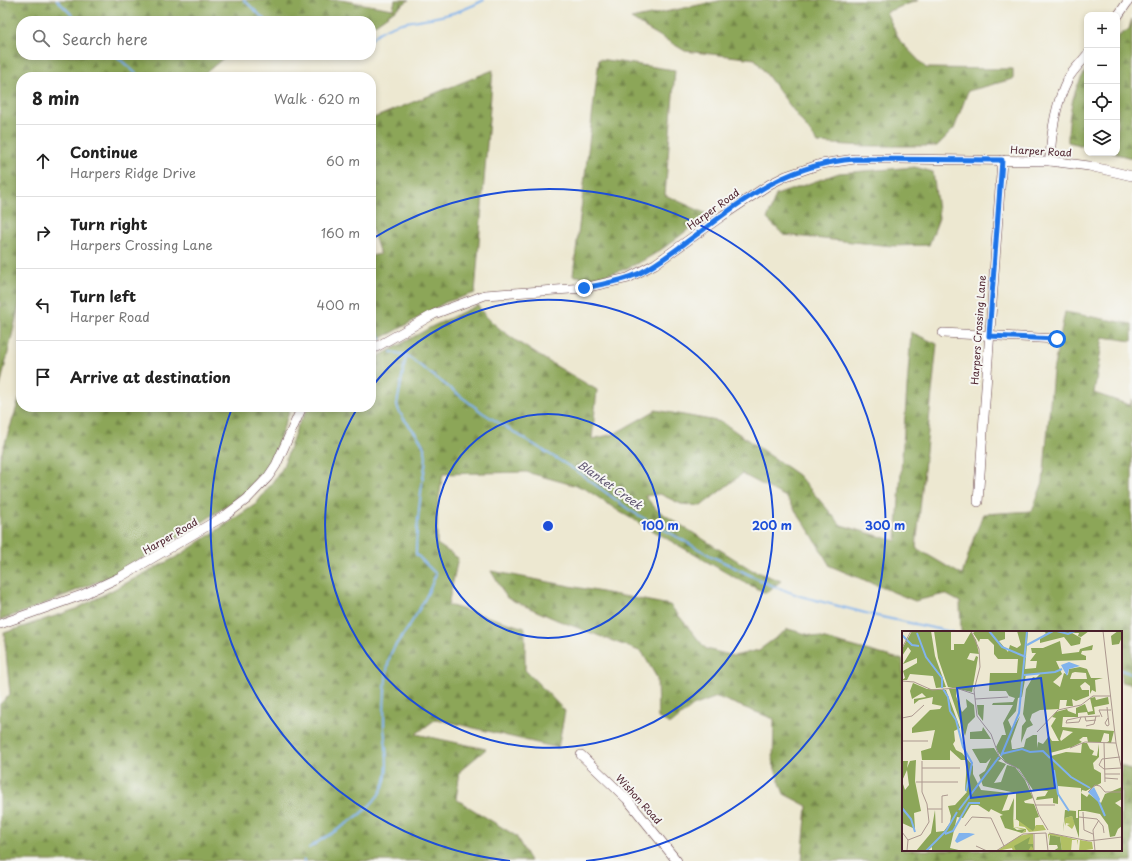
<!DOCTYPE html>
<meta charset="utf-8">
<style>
body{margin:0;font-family:"Playpen Sans",sans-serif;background:#f6f6f6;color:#222}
.controls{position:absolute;right:12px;top:12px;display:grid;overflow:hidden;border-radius:8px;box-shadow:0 2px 6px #0003}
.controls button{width:36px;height:36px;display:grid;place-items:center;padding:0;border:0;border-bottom:1px solid #e0e0e0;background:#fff;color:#222;font:20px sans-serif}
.stop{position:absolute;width:12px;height:12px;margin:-9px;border:3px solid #1a73e8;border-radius:50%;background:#fff}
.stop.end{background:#1a73e8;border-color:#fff;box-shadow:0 1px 4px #0008}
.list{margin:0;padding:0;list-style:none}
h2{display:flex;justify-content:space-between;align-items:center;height:52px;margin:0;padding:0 16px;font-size:17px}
h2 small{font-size:13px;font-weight:400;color:#767676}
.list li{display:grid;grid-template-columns:26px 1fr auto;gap:12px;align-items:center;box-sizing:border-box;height:72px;padding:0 16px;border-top:1px solid #e0e0e0}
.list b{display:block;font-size:15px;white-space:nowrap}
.list p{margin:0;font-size:13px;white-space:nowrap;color:#767676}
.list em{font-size:13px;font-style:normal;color:#767676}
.icon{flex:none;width:22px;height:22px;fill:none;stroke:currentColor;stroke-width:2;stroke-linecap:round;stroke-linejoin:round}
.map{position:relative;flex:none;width:1132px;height:861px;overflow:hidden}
.search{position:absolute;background:#fff;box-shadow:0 2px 6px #0003;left:16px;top:16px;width:360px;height:44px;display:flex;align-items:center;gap:10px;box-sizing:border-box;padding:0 14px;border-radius:16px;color:#767676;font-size:15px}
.panel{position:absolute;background:#fff;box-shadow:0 2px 6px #0003;left:16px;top:72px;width:360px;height:340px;border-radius:16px}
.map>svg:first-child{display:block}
</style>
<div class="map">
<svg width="1132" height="861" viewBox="0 0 1132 861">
<defs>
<pattern id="forest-firs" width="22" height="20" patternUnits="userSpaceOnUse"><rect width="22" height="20" fill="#8ca659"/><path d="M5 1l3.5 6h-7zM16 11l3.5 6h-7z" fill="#74874a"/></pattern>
</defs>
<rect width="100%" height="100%" fill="#f6f6f2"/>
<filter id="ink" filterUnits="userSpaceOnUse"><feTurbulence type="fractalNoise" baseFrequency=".025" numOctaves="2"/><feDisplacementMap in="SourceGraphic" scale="8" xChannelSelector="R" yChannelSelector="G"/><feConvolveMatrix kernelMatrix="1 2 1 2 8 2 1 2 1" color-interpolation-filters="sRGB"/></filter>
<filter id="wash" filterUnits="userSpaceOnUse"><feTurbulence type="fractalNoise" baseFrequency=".012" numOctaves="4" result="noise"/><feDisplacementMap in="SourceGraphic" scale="16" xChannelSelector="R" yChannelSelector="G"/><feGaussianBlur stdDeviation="0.9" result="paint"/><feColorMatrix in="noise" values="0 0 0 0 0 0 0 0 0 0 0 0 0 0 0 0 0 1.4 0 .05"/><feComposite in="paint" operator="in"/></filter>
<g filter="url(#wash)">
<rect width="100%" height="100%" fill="#ede8d1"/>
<!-- forest -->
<g fill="url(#forest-firs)" stroke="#6b6242">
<polygon points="0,0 340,0 393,9 395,0 409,0 371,27 371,21 21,21 21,55 227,55 202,76 198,77 21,77 21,297 0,387"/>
<polygon points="723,0 919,0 886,12 900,41 926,68 1013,69 1013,79 968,91 954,129 937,146 864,146 818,143 755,59 685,51 631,19"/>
<polygon points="1132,19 1132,158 1112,153 1117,153 1117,37 1129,29"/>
<path d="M599,59L675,70L665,195L707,214C674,241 644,267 601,276C592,278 582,276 573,276Z"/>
<path d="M1087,69V147L1068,142C1068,117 1072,89 1087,69Z"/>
<polygon points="493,70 475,293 446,302 392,333 371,342 371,256 380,254 371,227 371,119"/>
<polygon points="915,167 933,172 939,218 929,245 892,246 784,235 767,219 776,195 839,173"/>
<path d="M478,305C488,330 571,374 597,390L592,439L614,434L656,410L722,422L798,475L841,525L896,541L911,332L937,344L916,548L962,575L974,537L984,514L1032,511L1043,482L1053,371L1065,312L1132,324V341L1103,337L1094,393L1130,405L1132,399V684L1121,682V632H961L960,602L945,594L915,601L830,566L812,535L786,497L742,474L701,506L681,504L660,494L645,496L657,510L752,570L781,581L766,593L732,576L620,512L584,488L526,472L443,474L437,510V544L458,558L448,605L525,628V670L565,711L558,748L436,719L416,734L486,749L460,771L456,799L516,836L530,861H0V704L10,694L4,633L76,609L180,555L256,504L282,469L297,427L309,407H371V361L431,327Z"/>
<polygon points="21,394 21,407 291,407 275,451 257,486 184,534 116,574 32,609 0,620 0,458"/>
<polygon points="491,571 670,605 706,649 734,656 759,650 788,629 903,660 903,850 1121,850 1121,765 1132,771 1132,861 802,861 807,806 784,794 773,763 774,719 717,697 693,706 671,724 658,718 657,678 642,652 557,620 507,598"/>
</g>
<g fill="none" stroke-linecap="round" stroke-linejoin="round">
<!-- stream -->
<g stroke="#81b3ed" stroke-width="2">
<polyline points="57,0 78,21"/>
<polyline points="244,0 266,21"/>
<path d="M371,39C391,20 415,22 441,16C456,13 471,7 484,0"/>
<polyline points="115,55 140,77"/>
<polyline points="371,326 382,339"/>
<polyline points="391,352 406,355 483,413 575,470 631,511 711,556 768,584 800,596 877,616 952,632"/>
<polyline points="1121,670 1132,674"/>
<path d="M309,848C331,832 369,815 382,789C391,771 385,745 384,726C384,708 385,673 390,656C393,646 402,637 408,628C419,611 429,593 436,574L416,554C416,531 419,508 422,484C423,473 428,462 425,451C421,433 399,420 397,404L406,356"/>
<polyline points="304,861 304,860"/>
</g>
</g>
</g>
<g filter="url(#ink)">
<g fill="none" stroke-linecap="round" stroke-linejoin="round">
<defs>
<g id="minor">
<polyline points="1117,17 1129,0"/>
<path d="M1050,161C1051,134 1055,104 1068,79C1072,71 1081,63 1087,55"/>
<polyline points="943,333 1057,339"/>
<polyline points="371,350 434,314 485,295 584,288 628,278 655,264 722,216 770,184 786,176 821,164 855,159 900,159 1050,161 1089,166 1132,176"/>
<polyline points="978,502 1002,160"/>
<polyline points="0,624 82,595 120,577 226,515 247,499 268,477 276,465 302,407"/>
<polyline points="581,755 627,799 677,861"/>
</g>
</defs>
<!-- minor casing -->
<use href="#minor" stroke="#623d44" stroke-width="10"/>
<!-- minor -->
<use href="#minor" stroke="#fff" stroke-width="9"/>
</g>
</g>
<g fill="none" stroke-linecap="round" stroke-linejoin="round" filter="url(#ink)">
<!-- route -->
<path stroke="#1a73e8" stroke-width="5" d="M584,288C603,284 623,281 640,273C660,263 678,248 696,235C747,197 788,164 855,159L1002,160L989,336L1057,339"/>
</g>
<!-- distance rings -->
<g fill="none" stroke="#1d4ed8" stroke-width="2">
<circle cx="548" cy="526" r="112"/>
<path d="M371 388A224 224 0 1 1 358 407"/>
<path d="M510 861A337 337 0 0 1 232 408M372 239A337 337 0 1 1 586 861"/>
</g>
<g text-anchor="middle" stroke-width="4" stroke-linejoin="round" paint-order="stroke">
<!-- street labels -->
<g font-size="10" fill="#4a1f2b" stroke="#f6f6f2">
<text transform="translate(1041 151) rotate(3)" y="4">Harper Road</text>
<text transform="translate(713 209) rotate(-36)" y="4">Harper Road</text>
<text transform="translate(978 330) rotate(-86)" y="4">Harpers Crossing Lane</text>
<text transform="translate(170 536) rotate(-30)" y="4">Harper Road</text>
<text transform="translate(639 799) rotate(48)" y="4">Wishon Road</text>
</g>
<!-- water labels -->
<g font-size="11" font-style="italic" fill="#5d536f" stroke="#f6f6f2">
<text transform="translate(610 485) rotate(35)" y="4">Blanket Creek</text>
</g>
</g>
<!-- overview -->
<g transform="translate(902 631)">
<rect width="220" height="220" fill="#ede8d1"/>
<path d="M170,185L173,193L170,198L165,194L168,193L164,192L163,195V187ZM112,188H116L132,197L134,194H141L144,199L127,201L123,196L117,195V189L112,188V196L124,198V201L120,202L123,199L111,196ZM131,202L132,220H111L110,217L95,220L117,205ZM149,202L176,209V214L175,209H170L169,220H160L158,206L147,204L146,209V203ZM178,209L190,211L191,218L177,220Z" fill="#b1c063"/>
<path d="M10,0H29L33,25L44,56L34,57L31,45L8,43L5,49H0L3,47L1,40L15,32V27L1,33L9,20L6,16L0,25V18ZM32,0H49V19H52V13H62L69,1L74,9L77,23L68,22L65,28L72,30L74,25L76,26L70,61L46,56L36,27ZM74,0H103V8L97,10L106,21L108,14L115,17L119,14L115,0H126L123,38L134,37L135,30H128L134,22H130L129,17H141L158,10L160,23L177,21L178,18L191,14L190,19L180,20L179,23L184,25V29L154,30L160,43L151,51L158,56L162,42L166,44L167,38L178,36L185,38L189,47H201L193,49L194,61L190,59L188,63V55L183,51L178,55L180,59H187V65L174,70L170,68L171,75H164L165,69H158L157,78L138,79L130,83L128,89L131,94L125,97L119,112L120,95L124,90L121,83L124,58L131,46L134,47L138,43H124L120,66L116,67L114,80L106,89L110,98L118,85L109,110L110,118H113L122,116L124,108L131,104H135V117L136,111L141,113L147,105L150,110H157L149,95L154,87L150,86L154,81L165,78L166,80L174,83V77L183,73L186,81L191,80L188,67L193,66L194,69L206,66L207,73L192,76L193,83L186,84L185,81L176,82V86H161L160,96L212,100L209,112H204L207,110V103L202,102L199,111H186L185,106H181L177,109L180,111L170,116L148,122L149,125L164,121L179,122L180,112H185L188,118L192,120L190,124L195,125L197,113V126L191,132L192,138L199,142V152L184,160L180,159L179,162L185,166L187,163L199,172L203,163L220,156V168L213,172L220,177V195L216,198L213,205L208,206L206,194L198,183L183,180H177V207L170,185L163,187L161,201L163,179L174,180V187H176V179H179V157L156,155V173L151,172V167L134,169L135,166L143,165L146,160L131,159L117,138L104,132L96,121L94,116L100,104H104L101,92L111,74H90L91,72L111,71L113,67L107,65L104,60H87L88,42H115L116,28H96L92,23V14L86,8H78L77,11L71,2ZM173,41L184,42L185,48H168L170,42ZM161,99L171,101L159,110L158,108ZM141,0H187L179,6L176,5L177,2H170L179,7L178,13L169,15L162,6L138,12V8L144,2ZM216,0H220V6L217,13L210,14L209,5ZM11,52L25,58L44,59L58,97L52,100L53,110L51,113L54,119L60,122L71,135V143L79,159L107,162L100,180L107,179L112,167L111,196L115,199L124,198L120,202L103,197L98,185L101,184L89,178L87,181L76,174H69L61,187L55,186L48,217L61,220H30V216L25,220H14L29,202L33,179L34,201L42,200L48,192L49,185L46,175L53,174L65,161L63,159L65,129H59L48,119V129H20L19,120L29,117L33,99L10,102V97L28,79L38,78L40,75L30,73L31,66L17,69L12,73V68L24,66L20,62L10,68L8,60ZM47,58H55L54,65L60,81L65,76L64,68L72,74L73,86L66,93L63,105ZM75,74H82L81,90L76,83ZM81,96L89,108H68V101L80,100ZM92,117L99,128L96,130L104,133L92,152L99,151L105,134L113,136L123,149L131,167L122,170L123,172L132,173L137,186L133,187V197L131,200L114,188V162L81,155L77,144L83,140L89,127L84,132H78L70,118ZM14,129L13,150L19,180L12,182L13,198L0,192V130H6L5,137L8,130ZM5,139L7,154L3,159L0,150ZM148,204L158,206L160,220H151L156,217L155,214H147ZM128,206L126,213H131V217L129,215L126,220H114L112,215Z" fill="#8ca659" fill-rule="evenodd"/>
<path d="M167,31L178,35L167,38L165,45L159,34ZM192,156L198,168L197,172L186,161ZM57,202H67L73,203L55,212L53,210Z" fill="#81b3ed"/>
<path fill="none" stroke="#81b3ed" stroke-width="2" d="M87,0L100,16L124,26M155,0L166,3L173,0M15,2L24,26L40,47V57M0,4L10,14L17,15M125,14L151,0M122,44L153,41L160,38M41,58L46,66L48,80L54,89L61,116L70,132L64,160M99,123L120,118L128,121L141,120L148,127M99,125L117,82L125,0M149,127L169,146L188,157M152,139L156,163L167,180M197,171L203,185M0,177L9,188L13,201M57,179L97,126M43,203L51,200L67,172H78M24,220L44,200L55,181"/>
<path fill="none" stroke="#ac988f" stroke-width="1" d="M69,0L77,18L78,36L72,59L75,85L89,103L97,125L103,131L115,137L126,152L137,184L146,199M201,0L214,112L220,140M0,17L9,0M0,50L12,51L30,59L54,57L72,63M73,68L106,66M205,76L207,94L205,95L203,92L206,87M179,86L177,91L164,92L165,89L179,86L198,85M183,86L184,90L194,89M200,86L197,79H209M0,87L10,85L22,74M184,95L192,93L194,85M135,101L156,79L179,74L191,65H209M0,110H26M202,112L203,151M168,117L183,111L214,112M218,126L200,128L197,134L202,138L219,137M20,137H58M203,143H218M203,147L216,148M14,151H56M186,161L193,154L198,155L203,161H220M133,174H153M26,178H40M181,181L182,199L191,203M177,186L195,188L201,195L202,202M40,192V165L46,164M63,195L70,186L89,187L102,215M0,201L6,209L5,220M132,202V220M144,202L146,220M147,202L187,210L220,206M6,209L19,204L27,191L25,173L20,161V130M74,215L85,220M94,220L121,203L144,202M193,220L191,199L197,189"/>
<path fill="#1d4ed8" fill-opacity="0.15" stroke="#1d4ed8" stroke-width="2" d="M139,47L153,157L69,167L55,57Z"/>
<rect width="220" height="220" fill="none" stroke="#4a1f2b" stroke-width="2"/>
</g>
<circle cx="548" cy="526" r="6" fill="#1d4ed8" stroke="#f6f6f2" stroke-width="2"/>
<g font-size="12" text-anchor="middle" font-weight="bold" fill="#1d4ed8" stroke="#f6f6f2" stroke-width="4" stroke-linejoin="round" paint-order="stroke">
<text x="660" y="530">100 m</text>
<text x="772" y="530">200 m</text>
<text x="885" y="530">300 m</text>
</g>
</svg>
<div class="controls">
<button>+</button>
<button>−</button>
<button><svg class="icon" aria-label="locate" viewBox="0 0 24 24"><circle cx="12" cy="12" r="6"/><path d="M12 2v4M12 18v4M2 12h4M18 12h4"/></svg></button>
<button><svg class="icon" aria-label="layers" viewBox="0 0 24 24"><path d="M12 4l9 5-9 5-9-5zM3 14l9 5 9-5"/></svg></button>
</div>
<div class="stop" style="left:1057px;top:339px"></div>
<div class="stop end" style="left:584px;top:288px"></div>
<div class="search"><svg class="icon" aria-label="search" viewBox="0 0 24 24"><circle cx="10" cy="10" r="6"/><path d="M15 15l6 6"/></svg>Search here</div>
<section class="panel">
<h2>8 min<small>Walk · 620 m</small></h2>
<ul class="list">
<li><svg class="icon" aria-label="ahead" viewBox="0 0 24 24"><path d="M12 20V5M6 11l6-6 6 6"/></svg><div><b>Continue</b><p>Harpers Ridge Drive</p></div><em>60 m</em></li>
<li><svg class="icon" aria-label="right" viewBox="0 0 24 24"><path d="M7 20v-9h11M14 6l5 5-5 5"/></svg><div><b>Turn right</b><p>Harpers Crossing Lane</p></div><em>160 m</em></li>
<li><svg class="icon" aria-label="left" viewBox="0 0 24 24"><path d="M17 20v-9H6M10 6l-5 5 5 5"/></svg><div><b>Turn left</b><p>Harper Road</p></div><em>400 m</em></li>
<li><svg class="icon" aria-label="arrive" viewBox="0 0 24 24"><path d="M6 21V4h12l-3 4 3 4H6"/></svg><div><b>Arrive at destination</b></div></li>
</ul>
</section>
</div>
